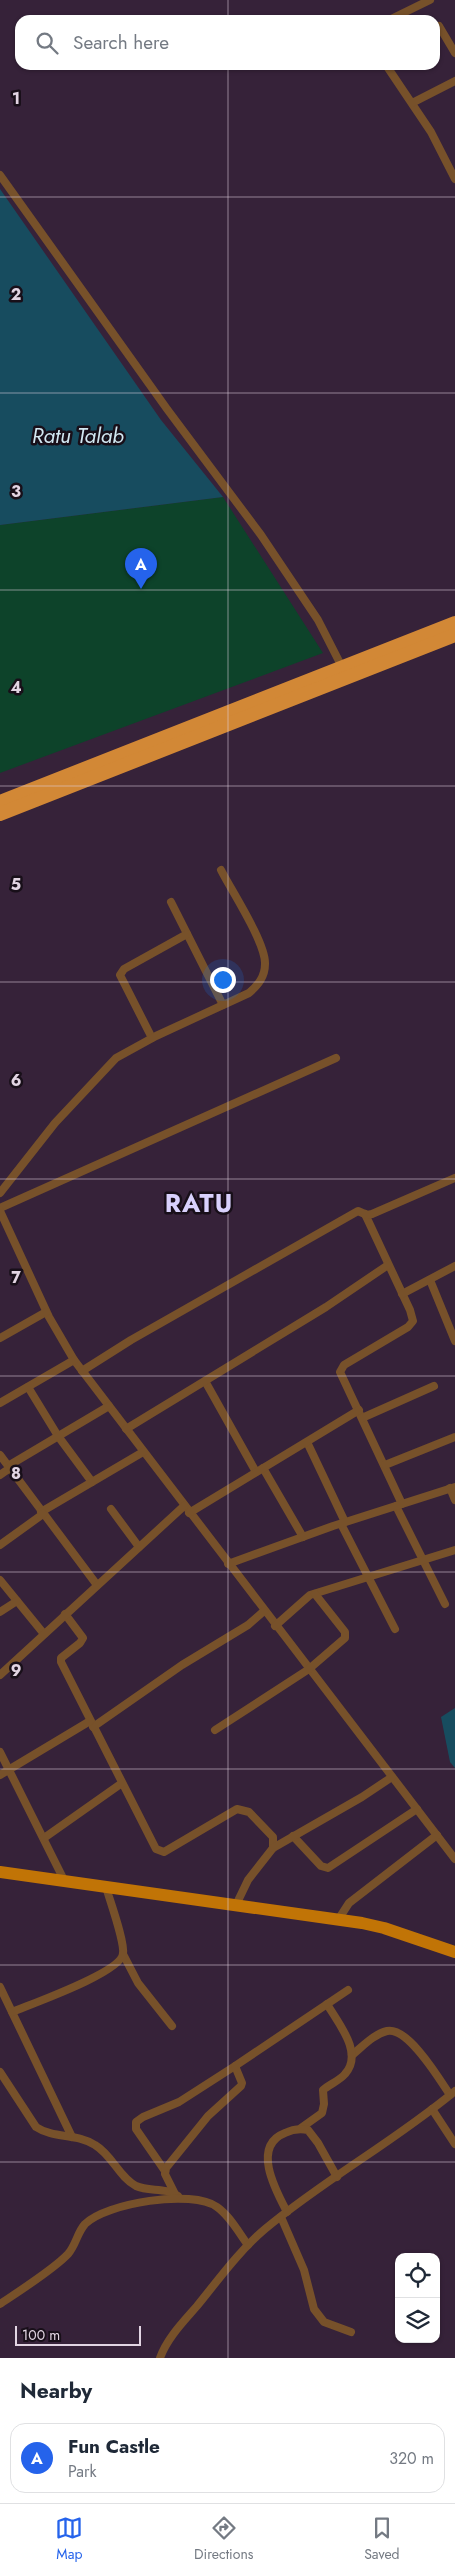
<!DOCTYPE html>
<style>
body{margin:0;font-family:Jost,sans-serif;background:#f2f2f3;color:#1f2937}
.controls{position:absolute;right:15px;bottom:15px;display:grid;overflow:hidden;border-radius:10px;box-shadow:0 1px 4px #0004}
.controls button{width:45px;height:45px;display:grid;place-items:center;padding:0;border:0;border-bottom:1px solid #e0e1e3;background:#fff;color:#1f2937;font:25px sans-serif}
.scale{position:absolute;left:15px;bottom:12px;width:126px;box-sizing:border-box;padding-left:5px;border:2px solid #e2d5e3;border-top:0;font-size:14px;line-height:18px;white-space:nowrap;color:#e2d5e3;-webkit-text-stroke:4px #180f19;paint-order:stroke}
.you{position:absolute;left:222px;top:979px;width:18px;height:18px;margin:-12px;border:4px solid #fff;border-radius:50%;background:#1a73e8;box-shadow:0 0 0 8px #1a73e833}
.badge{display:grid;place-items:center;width:32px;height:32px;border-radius:50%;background:#2563eb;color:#fff;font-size:16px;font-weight:700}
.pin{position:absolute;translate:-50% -41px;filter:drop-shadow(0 1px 2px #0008)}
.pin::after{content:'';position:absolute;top:26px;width:18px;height:15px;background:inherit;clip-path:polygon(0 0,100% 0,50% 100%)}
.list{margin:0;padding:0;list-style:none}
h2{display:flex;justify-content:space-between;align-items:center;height:65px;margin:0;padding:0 20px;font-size:21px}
h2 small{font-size:16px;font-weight:400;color:#747a83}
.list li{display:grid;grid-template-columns:32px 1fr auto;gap:15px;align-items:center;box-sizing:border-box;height:70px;margin:0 10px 10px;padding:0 10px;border:1px solid #e0e1e3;border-radius:15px}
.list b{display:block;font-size:19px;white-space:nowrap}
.list p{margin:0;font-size:16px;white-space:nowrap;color:#747a83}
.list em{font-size:16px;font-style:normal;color:#747a83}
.icon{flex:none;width:28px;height:28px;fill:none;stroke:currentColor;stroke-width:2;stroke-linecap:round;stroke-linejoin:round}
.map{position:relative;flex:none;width:455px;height:2358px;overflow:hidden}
.search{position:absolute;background:#fff;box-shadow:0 1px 4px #0004;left:15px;right:15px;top:15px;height:55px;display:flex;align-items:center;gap:12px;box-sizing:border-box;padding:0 18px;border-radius:15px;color:#747a83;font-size:19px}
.sheet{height:145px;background:#fff}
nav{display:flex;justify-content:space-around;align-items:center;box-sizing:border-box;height:70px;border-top:1px solid #e0e1e3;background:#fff;font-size:14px;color:#747a83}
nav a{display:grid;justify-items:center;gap:2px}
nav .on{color:#2563eb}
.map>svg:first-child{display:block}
</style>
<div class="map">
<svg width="455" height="2358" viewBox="0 0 455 2358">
<rect width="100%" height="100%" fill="#362239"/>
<!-- green -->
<polygon fill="#0d432a" points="223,497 323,653 0,773 0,525"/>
<!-- water -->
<g fill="#174c5f">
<polygon points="0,189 161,420 223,497 0,525"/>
<polygon points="455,1708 455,1768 450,1762 441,1717"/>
</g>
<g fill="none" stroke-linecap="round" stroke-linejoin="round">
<!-- street -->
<g stroke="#77512a" stroke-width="8">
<polyline points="389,20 430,0"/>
<polyline points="439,26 455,53"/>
<polyline points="386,65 431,132 455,179"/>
<polyline points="412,103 455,81"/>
<polyline points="0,175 167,409 261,535 318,620 342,667"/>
<polyline points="171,902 223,1005"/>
<polyline points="152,1038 120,975 124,969 187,934"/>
<path d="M0,1193L55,1123L116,1058L156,1036L249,993C258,985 265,977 265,964C266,943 231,890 221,870"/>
<polyline points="0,1208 336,1058"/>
<polyline points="0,1211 49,1317 74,1360 455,1859"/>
<polyline points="365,1214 410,1310 413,1321 408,1327 344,1365 340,1372 402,1504"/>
<polyline points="430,1280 455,1341"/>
<polyline points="402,1294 455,1266"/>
<polyline points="0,1338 46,1312"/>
<polyline points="82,1371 131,1340 358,1211 367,1215 372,1214 455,1178"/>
<polyline points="205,1381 256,1472"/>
<polyline points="28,1387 58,1436 92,1482"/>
<polyline points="0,1403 74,1360"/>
<polyline points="362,1418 434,1386"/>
<polyline points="126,1429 326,1307 388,1265"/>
<polyline points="307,1442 345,1522"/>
<polyline points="0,1455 97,1585"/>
<polyline points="385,1465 455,1437"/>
<polyline points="8,1466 109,1406"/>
<polyline points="263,1468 303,1537"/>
<polyline points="0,1475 10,1468"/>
<polyline points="450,1488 455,1500"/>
<polyline points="396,1506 445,1604"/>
<polyline points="111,1509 139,1547"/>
<polyline points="41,1512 143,1452"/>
<polyline points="189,1513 359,1410"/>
<polyline points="341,1524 395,1629"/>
<polyline points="0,1545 43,1514"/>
<polyline points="228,1564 333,1526 455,1487"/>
<polyline points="0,1580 44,1634"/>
<polyline points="0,1612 17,1601"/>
<polyline points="65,1614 83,1638 80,1643 61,1658 61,1662 156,1849 164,1852 237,1809 249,1812 273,1837 273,1848 248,1880 236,1905"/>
<polyline points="275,1626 310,1595 455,1550"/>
<polyline points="0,1675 184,1506"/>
<polyline points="93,1727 182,1665 248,1625 264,1611"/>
<polyline points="215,1730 309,1669 345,1638 345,1632 315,1594"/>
<polyline points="0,1752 64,1880"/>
<polyline points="0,1775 90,1721"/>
<polyline points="293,1836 321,1866 328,1868 417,1809"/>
<polyline points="44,1838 122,1783"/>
<polyline points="273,1848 362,1797 392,1777"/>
<polyline points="338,1920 349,1903 437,1835"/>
<polyline points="123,1954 138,1983 172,2026"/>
<polyline points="0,1987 72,2137"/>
<path d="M12,2012C31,2004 120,1973 123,1954C125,1942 110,1901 106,1887"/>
<path d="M352,2055C362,2047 374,2034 387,2031C408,2026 440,2080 450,2095"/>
<path d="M0,2072L36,2127C54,2139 77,2133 95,2145C112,2155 119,2177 136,2186C149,2192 166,2187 178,2196"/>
<polyline points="432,2109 455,2144"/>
<path d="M301,2128L322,2113L324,2104L323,2090C330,2084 339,2081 345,2074C364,2053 338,2023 327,2004"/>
<polyline points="165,2171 136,2129 136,2122 143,2117 179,2102 235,2066"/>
<polyline points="175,2194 165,2174 166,2168 208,2116 241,2086 242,2083 235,2066 348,1990"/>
<path d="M287,2212C276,2191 251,2146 285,2133C293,2129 299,2128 308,2130L318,2143L337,2177"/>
<polyline points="281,2217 304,2270 314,2309 324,2322 351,2332"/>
<path d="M0,2304C18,2292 54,2269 68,2254C76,2245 77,2233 85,2224C106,2203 192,2189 217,2207C230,2216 239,2233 248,2245"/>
<path d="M160,2358C167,2338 184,2321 197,2306C219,2279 239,2251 265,2229C325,2179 395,2141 455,2091"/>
</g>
<!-- primary -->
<polyline stroke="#c17406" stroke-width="12" points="0,1872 362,1923 384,1928 455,1952"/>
<!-- highway -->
<g stroke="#d28836" stroke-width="14">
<polyline points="0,802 455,623"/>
<polyline points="0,814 455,635"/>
</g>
</g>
<!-- grid -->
<path fill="none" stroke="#e2d5e3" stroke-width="1" stroke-opacity="0.55" d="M228,0V20M228,65V2358M0,197H455M0,393H455M0,590H455M0,786H455M0,982H455M0,1179H455M0,1376H455M0,1572H455M0,1769H455M0,1965H455M0,2162H455"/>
<g text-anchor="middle" stroke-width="5" stroke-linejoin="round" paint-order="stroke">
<!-- water labels -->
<g font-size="21" font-style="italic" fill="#d2e8f2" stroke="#180f19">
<text x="78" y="443">Ratu Talab</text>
</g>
<!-- district labels -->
<g font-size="25" font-weight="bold" letter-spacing="1" fill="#d9d1fd" stroke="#180f19">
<text x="199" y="1212">RATU</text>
</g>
</g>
<g font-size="16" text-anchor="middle" font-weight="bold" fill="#e2d5e3" stroke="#180f19" stroke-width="5" stroke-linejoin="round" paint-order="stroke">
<text x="16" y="104">1</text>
<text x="16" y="300">2</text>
<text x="16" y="497">3</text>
<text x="16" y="693">4</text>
<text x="16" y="890">5</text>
<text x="16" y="1086">6</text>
<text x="16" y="1283">7</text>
<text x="16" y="1479">8</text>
<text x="16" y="1676">9</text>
</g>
</svg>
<div class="controls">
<button><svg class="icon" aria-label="locate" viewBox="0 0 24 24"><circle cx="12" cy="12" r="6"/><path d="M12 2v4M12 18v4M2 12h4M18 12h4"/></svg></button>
<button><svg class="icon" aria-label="layers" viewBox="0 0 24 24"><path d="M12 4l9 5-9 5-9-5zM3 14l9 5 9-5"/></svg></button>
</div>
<div class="scale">100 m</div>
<div class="you"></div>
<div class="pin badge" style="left:141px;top:589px">A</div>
<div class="search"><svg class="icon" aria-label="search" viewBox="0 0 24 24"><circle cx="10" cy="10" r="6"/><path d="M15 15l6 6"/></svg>Search here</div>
</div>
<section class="sheet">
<h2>Nearby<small></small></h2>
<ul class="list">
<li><span class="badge">A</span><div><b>Fun Castle</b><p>Park</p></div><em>320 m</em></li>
</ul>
</section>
<nav>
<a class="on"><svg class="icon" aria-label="map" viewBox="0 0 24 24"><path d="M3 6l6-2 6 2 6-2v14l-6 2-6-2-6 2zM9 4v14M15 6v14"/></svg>Map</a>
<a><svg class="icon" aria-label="directions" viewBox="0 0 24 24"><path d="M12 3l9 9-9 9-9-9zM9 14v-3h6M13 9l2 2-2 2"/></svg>Directions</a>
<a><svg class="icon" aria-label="saved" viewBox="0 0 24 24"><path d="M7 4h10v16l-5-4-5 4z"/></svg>Saved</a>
</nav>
